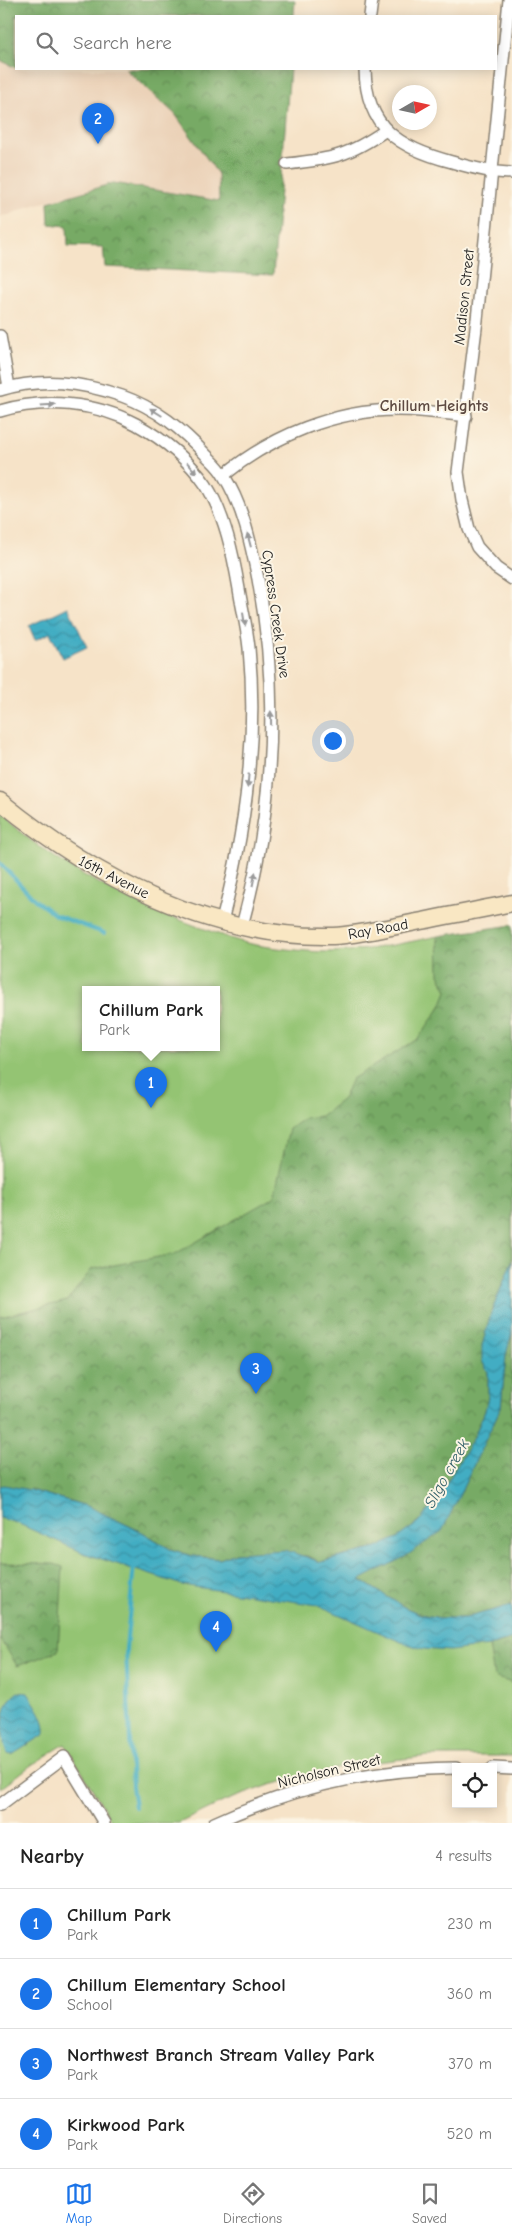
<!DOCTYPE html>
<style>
body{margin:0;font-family:"Comic Neue",sans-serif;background:#f2f2f2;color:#222}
.controls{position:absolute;right:15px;bottom:15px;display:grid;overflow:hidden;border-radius:0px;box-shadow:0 2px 12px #0003}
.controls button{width:45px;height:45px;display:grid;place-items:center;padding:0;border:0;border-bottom:1px solid #e0e0e0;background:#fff;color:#222;font:25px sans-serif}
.compass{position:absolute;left:392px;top:85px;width:45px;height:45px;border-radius:50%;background:#fff;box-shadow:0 2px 12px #0003;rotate:81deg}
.you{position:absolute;left:332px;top:740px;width:18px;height:18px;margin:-12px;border:4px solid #fff;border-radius:50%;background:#1a73e8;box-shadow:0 0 0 8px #1a73e833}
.badge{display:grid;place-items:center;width:32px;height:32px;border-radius:50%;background:#1a73e8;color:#fff;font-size:16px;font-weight:700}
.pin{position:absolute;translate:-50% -41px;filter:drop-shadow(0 1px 2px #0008)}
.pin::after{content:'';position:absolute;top:26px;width:18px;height:15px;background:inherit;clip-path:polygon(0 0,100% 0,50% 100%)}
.popup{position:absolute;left:82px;top:986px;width:138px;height:65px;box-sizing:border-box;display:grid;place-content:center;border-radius:0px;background:#fff;filter:drop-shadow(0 1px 4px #0005);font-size:16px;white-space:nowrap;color:#767676}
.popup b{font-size:19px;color:#222}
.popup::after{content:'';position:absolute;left:50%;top:100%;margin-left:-10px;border:10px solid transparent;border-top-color:#fff}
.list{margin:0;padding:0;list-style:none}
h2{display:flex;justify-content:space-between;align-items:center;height:65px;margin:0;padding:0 20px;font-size:21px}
h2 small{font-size:16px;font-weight:400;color:#767676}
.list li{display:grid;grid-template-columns:32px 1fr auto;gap:15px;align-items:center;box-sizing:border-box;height:70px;padding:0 20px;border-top:1px solid #e0e0e0}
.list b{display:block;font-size:19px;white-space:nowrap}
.list p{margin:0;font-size:16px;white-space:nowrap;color:#767676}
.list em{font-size:16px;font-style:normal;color:#767676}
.icon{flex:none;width:28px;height:28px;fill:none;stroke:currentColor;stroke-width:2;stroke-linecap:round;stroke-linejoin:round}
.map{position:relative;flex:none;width:512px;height:1823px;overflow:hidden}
.search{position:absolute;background:#fff;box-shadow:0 2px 12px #0003;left:15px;right:15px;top:15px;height:55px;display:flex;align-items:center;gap:12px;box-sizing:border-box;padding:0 18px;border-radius:0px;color:#767676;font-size:19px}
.sheet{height:345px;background:#fff}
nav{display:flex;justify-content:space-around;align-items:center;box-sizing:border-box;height:70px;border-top:1px solid #e0e0e0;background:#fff;font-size:14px;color:#767676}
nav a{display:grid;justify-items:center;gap:2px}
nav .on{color:#1a73e8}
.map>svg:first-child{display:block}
</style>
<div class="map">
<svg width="512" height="1823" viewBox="0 0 512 1823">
<defs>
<pattern id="forest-crowns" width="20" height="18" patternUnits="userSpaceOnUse" patternTransform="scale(1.25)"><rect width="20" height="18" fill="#77aa65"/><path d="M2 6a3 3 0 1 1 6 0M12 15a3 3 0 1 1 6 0" fill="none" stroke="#618a52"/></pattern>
<pattern id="water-waves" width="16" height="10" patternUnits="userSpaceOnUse" patternTransform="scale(1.25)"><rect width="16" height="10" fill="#43adc3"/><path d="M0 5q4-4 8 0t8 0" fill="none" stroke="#378c9e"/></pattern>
</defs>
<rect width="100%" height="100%" fill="#fcf5e5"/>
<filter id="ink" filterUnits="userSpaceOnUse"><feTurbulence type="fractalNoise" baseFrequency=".02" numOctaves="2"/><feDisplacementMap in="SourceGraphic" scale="10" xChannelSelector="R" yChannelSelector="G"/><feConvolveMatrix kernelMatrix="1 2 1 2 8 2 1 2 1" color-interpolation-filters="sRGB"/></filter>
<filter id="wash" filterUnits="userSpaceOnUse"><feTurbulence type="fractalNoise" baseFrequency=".0096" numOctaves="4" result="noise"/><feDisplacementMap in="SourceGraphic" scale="20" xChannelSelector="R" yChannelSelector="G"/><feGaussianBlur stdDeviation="1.12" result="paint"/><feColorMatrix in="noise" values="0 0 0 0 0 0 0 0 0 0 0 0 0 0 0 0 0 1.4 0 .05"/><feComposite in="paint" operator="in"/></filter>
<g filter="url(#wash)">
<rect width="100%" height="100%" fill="#f6e3c8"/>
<!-- built -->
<polygon fill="#ebd2b8" points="0,60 16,69 125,69 175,114 218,174 219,202 114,183 27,207 9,215 0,216"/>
<!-- green -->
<path fill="#94c473" stroke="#587048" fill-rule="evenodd" d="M0,814C55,866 126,900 196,926C211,931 225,937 239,941C260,947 285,949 307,951C351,955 395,945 438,936V949L512,936V1756H429L351,1765L270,1785L225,1801L179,1823H113L65,1744L30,1766L0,1789ZM86,989H216V1047H86Z"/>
<!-- forest -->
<g fill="url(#forest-crowns)" stroke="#4a6340">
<polygon points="0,0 295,0 294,16 16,16 16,68 0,60"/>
<polygon points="125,69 290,69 273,275 105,267 103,247 68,246 67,226 49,224 48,202 114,183 219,201 218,174 175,114"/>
<polygon points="512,925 512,1261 491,1313 482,1361 488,1372 488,1397 485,1411 474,1437 436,1501 418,1523 397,1538 376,1548 321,1562 307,1556 236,1553 220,1559 193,1556 170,1549 144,1533 87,1506 30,1490 0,1486 0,1317 67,1301 92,1269 175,1254 274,1197 289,1129 304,1118 321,1116 343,1099 352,1079 418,1039 441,1006 447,991 439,974 438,936"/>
<polygon points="512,1332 512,1605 465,1618 440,1618 420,1614 404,1607 360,1580 377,1570 460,1494 501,1407 506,1355"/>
<polygon points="0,1563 54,1564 63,1567 58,1651 17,1666 0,1638"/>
<polygon points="512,1639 512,1683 494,1677 489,1646"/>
</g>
<!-- water -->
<g fill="url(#water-waves)" stroke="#306470">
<polygon points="68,607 87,647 63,658 50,633 35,640 29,626"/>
<polygon points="512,1261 512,1332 506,1355 501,1407 460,1494 442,1531 406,1556 360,1580 404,1607 420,1614 440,1618 465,1618 512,1605 512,1639 489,1646 450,1651 423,1649 401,1642 318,1605 182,1585 86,1554 19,1524 0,1518 0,1486 4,1485 30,1490 87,1506 144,1533 170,1549 193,1556 220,1559 236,1553 285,1550 321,1562 376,1548 397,1538 418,1523 436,1501 474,1437 485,1411 488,1397 488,1372 482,1361 482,1346 491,1313"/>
<path d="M18,1692L28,1693C35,1705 47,1719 45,1734L12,1755L7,1754C0,1736 0,1704 18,1692Z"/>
</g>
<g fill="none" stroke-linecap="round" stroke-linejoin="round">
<!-- stream -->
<g stroke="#43adc3" stroke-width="4">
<polyline points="0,863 35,900 55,915 104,933"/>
<polyline points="134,1565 126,1649 132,1786 135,1807"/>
</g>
</g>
</g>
<g filter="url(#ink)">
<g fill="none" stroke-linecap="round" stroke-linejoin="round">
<defs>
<g id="street">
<polyline points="509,0 477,320 458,472 462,500 469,529 477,547 496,568 512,579"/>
<polyline points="370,16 372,0"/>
<path d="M365,69C366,128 399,148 452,162C472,168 491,173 512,173"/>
<path d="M287,164C333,159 348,156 386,130"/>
<polyline points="0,336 9,387"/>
<path d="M0,390C42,377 81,382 122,396C156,408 182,429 207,456C213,462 220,468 224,476C243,506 251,544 258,579C280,697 274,810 242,926"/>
<path d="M0,411C44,398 95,402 136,424C163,439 188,459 206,485C225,515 233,554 239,589C242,608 247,628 249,648C258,740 245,832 222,921"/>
<path d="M224,475C272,436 335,410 397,410C421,410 443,413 466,416"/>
<polyline points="493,1768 512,1769"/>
<polyline points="0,1805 64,1757 104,1823"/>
<path d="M214,1823C291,1788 372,1769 456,1768"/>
</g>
<path id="secondary" d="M0,801C93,877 210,939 333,936C355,935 376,930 397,926C435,918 474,911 512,903"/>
</defs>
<!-- street casing -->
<use href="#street" stroke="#898072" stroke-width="14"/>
<!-- secondary casing -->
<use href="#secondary" stroke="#898072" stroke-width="19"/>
<!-- street -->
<use href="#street" stroke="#fff" stroke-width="11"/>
<!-- secondary -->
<use href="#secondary" stroke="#f9e7c3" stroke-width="16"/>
</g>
<!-- one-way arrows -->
<defs><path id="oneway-solid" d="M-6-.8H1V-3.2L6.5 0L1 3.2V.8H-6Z" transform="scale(1.25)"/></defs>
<g fill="#999">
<use href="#oneway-solid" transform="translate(48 405) rotate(-3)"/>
<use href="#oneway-solid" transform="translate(156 412) rotate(-148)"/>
<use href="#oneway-solid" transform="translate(192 468) rotate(49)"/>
<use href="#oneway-solid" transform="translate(249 540) rotate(-105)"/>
<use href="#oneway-solid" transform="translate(244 619) rotate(81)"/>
<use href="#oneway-solid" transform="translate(271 718) rotate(-91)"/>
<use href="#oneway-solid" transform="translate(248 781) rotate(95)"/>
<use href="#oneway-solid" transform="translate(254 879) rotate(-78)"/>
</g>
</g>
<g text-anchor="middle" stroke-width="4" stroke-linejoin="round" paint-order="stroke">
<!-- street labels -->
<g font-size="15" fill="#1c1c1c" stroke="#fcf5e5">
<text transform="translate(464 297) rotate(-84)" y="5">Madison Street</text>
<text transform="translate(276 614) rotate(82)" y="5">Cypress Creek Drive</text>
<text transform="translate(114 877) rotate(27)" y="5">16th Avenue</text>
<text transform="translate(378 929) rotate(-10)" y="5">Ray Road</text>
<text transform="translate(329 1771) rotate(-13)" y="5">Nicholson Street</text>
</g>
<!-- neighbourhood labels -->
<g font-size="16" font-weight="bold" fill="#5d4a42" stroke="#fcf5e5">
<text x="434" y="411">Chillum Heights</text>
</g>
<!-- water labels -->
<g font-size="16" font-style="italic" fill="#2e5d67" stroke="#fcf5e5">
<text transform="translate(446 1473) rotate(-61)" y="6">Sligo creek</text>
</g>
</g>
</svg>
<div class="controls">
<button><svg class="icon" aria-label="locate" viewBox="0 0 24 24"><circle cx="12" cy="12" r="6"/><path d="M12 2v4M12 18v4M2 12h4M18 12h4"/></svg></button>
</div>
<svg class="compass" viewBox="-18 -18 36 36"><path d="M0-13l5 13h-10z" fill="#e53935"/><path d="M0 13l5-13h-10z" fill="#767676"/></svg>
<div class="you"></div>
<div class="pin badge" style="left:151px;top:1108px">1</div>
<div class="popup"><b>Chillum Park</b>Park</div>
<div class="pin badge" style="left:98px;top:144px">2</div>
<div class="pin badge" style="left:256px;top:1394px">3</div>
<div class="pin badge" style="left:216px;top:1652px">4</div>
<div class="search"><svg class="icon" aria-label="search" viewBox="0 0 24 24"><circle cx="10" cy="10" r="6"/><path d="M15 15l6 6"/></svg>Search here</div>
</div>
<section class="sheet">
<h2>Nearby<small>4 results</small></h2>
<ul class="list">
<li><span class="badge">1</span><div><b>Chillum Park</b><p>Park</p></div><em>230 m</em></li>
<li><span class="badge">2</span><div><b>Chillum Elementary School</b><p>School</p></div><em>360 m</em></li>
<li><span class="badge">3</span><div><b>Northwest Branch Stream Valley Park</b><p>Park</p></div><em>370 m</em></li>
<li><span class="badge">4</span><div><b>Kirkwood Park</b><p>Park</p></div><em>520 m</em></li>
</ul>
</section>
<nav>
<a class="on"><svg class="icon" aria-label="map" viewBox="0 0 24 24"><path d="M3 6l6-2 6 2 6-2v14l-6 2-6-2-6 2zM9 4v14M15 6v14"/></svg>Map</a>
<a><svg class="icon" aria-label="directions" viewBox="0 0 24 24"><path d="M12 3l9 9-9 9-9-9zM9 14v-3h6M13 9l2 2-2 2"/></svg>Directions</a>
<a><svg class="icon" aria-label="saved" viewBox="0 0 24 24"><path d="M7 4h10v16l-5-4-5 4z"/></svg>Saved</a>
</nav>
